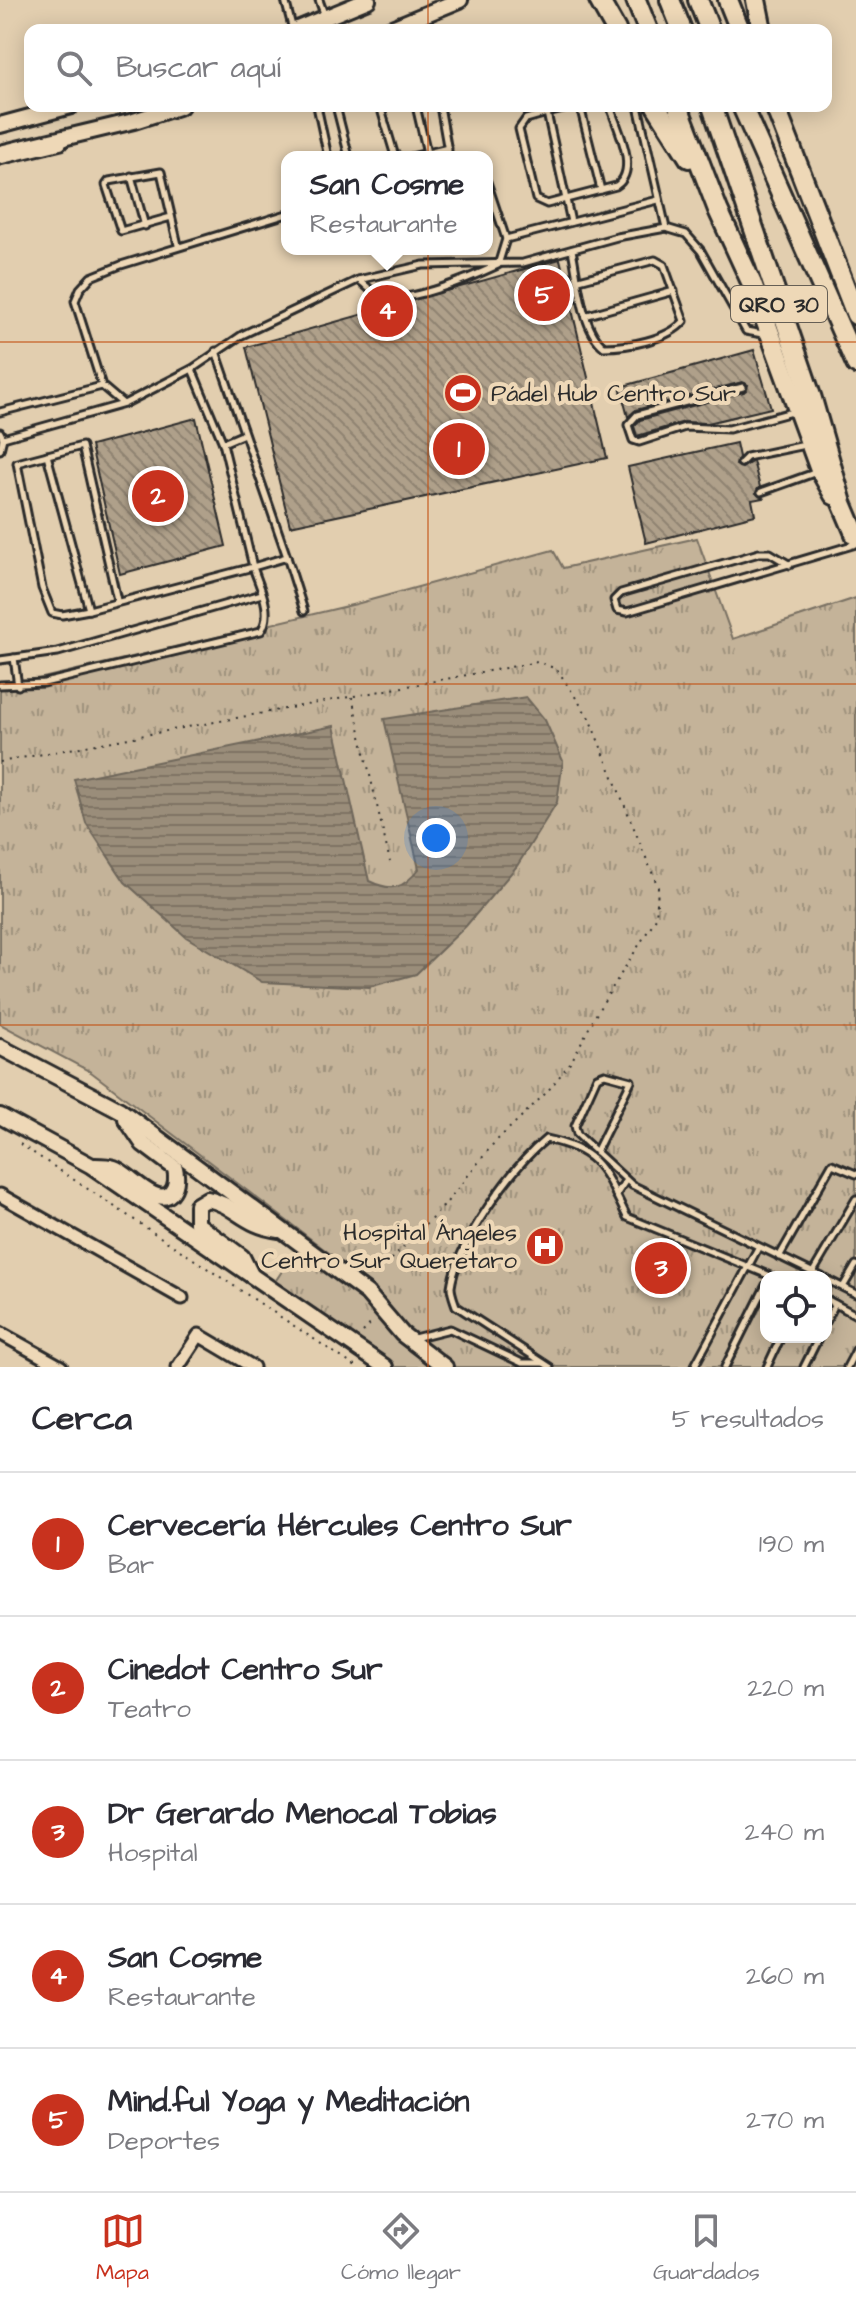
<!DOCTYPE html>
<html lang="es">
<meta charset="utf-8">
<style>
body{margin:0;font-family:"Architects Daughter",sans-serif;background:#f7f7f7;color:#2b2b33}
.controls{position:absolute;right:24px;bottom:24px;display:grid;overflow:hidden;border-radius:16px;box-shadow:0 4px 20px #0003}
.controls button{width:72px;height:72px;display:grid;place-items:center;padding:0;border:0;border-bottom:2px solid #e1e1e2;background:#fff;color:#2b2b33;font:40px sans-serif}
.you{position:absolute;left:436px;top:838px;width:28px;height:28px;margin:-20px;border:6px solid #fff;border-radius:50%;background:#1a73e8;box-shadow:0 0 0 12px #1a73e833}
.badge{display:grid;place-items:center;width:52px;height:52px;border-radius:50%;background:#c8321e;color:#fff;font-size:26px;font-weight:700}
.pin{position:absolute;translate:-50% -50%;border:4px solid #fff;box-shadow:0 2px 8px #0006}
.popup{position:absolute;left:281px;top:151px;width:212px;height:104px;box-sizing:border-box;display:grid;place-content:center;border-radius:16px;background:#fff;filter:drop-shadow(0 2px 6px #0005);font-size:26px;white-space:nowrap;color:#7c7c81}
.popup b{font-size:30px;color:#2b2b33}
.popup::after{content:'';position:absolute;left:50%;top:100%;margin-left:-16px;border:16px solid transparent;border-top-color:#fff}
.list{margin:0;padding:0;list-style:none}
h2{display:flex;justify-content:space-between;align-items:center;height:104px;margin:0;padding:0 32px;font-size:34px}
h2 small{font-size:26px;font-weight:400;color:#7c7c81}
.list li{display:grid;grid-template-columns:52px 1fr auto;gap:24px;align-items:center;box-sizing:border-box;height:144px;padding:0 32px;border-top:2px solid #e1e1e2}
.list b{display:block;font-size:30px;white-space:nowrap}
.list p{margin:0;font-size:26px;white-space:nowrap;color:#7c7c81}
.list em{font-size:26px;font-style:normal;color:#7c7c81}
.icon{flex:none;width:44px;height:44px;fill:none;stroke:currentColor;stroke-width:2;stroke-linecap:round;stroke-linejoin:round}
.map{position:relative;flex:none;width:856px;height:1367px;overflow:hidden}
.search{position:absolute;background:#fff;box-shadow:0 4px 20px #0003;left:24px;right:24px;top:24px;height:88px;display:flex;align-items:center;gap:20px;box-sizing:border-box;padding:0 28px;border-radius:16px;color:#7c7c81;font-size:30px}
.sheet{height:824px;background:#fff}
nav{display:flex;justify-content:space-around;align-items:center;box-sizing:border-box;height:112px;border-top:2px solid #e1e1e2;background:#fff;font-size:22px;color:#7c7c81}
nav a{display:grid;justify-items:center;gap:4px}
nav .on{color:#c8321e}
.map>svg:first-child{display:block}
</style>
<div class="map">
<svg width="856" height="1367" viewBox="0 0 856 1367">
<defs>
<pattern id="grass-tufts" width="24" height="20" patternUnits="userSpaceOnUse" patternTransform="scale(2)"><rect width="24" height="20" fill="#c4b399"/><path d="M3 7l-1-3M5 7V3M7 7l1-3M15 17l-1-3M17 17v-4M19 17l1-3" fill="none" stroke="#9f927d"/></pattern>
<pattern id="water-rules" width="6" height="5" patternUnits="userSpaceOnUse" patternTransform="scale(2)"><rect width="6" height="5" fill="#9a8d7a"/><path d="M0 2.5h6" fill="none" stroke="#7e7364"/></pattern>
<pattern id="building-back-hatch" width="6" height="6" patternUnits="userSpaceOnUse" patternTransform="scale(2)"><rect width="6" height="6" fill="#afa08a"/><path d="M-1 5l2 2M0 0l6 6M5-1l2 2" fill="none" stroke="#8f8371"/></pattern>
</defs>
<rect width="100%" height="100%" fill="#e2ceaf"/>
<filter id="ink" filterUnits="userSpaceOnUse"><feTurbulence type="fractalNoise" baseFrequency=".0125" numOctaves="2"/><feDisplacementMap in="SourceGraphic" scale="16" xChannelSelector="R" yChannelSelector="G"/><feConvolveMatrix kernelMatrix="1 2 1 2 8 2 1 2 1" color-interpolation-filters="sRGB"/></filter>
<g filter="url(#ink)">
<!-- grass -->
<path fill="url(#grass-tufts)" stroke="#786f62" stroke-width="2" fill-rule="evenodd" d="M697,538L733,639L856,598V1367H385L270,1289L299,1246L367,1293L375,1288L91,1072L0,1024V688L356,604L553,550L563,568ZM766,1277H826V1337H766Z"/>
<!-- water -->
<path fill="url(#water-rules)" stroke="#6e665a" stroke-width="2" d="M526,697L545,720L563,761L557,802L517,866L466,926L416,974L369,987L262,982L186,937L125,882L86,823L74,779L334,726L369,881C392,892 403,889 419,869L384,719Z"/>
<!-- building -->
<g fill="url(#building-back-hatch)" stroke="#2b2b2b" stroke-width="2">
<polygon points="560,259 607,458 290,526 246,347"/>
<polygon points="754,350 771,408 708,423 684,422 637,436 634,426 640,420 744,392 748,385 742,382 636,410 628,417 620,387"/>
<polygon points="196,418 226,546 120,574 91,446"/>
<polygon points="736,443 739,457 736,465 742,468 753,461 760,487 756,493 763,498 752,500 755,515 646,543 628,467"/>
</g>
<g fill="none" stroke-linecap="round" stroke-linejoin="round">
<defs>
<g id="service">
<polyline points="285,0 293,30"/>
<polyline points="319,0 330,30"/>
<polyline points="317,106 328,157"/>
<polyline points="336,106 349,157"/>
<polyline points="380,106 394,153 399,157"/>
<polyline points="416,106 427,153"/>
<polyline points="440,106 449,157"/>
<polyline points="580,106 601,190"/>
<polyline points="638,106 666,228"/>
<path d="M547,113L526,119L519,129L536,199L547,204L616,186C640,170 617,129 610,106"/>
<polyline points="411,157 448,148"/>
<polyline points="0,161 62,146 67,140"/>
<polyline points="131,176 145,226"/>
<polyline points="487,182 506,239 658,200"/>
<polyline points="171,217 121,231 106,185 109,181 161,172 178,245"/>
<polyline points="571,222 547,113 576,106"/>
<path d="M572,250C578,278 581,329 604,347C627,347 668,340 684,321L664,265L655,260L579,280"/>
<path d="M359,280C365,284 373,294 380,296C407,305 472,277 498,265L506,239"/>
<polyline points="588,315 674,291"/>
<polyline points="102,386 122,403"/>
<polyline points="743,387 637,415 628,425 633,440 639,442 685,427 729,429 796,411"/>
<polyline points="0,412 102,386 75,301 80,289 91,277 121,265 287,214"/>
<polyline points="0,432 3,438 0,450"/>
<polyline points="3,438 124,404 192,369 242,335 358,280 423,265 523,263 617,237 666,228 686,234 701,251 746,331 768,335"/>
<polyline points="223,443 244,434"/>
<polyline points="47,455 89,610"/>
<polyline points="741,463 747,457 805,445"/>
<polyline points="761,492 817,472"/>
<polyline points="287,557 304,611"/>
<polyline points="790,565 770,553 759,553 621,593 614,600 617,610 627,612 856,544"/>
<polyline points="117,600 82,446 17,463 42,588 52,613 62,615 89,610 253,567 223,443 192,369"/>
<polyline points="14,658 18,686"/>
<polyline points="0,660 58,652 262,594"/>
<path d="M0,685L44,683L261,631C274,612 259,586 253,567L287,557L216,351"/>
<polyline points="596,1152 631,1081 605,1074 597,1077 575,1126 577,1134 632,1185 822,1277"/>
<polyline points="616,1195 626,1180"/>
<polyline points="779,1257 832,1164 856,1174"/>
<polyline points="810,1277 856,1199"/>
<polyline points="826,1279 856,1294"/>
<polyline points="843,1287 856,1265"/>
<polyline points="826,1299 856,1315"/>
<polyline points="826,1322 835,1304"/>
<polyline points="414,1338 450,1329 522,1363 543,1363"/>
<path d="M550,1367L456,1306C454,1300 451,1293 451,1287C457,1243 512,1167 546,1139C600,1150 604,1171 627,1217L773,1277"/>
<polyline points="694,1367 758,1248"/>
<polyline points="725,1367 766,1285"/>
<polyline points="767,1367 781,1337"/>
<polyline points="804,1367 819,1337"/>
<polyline points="847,1367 856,1350"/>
</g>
<g id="minor">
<polyline points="0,1195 182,1298"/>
<polyline points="0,1333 61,1367"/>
<polyline points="178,1367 199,1335 253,1367"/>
</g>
<g id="tertiary">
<polyline points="295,30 368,0"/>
<polyline points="387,30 460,0"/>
<polyline points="0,125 71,106"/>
<polyline points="0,153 134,121 181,106"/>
<polyline points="0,1047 120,1110 367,1293 402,1334 445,1367"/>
<polyline points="0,1116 90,1165 385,1367"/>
<path d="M95,1166C101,1166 108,1166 114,1168C129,1173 156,1208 171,1193C177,1186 177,1177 175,1168L143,1144L126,1119"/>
<path d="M251,1275L242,1257L197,1224V1205L207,1199C235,1204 244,1226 279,1230"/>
</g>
<g id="trunk">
<polyline points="599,0 616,30"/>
<polyline points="636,0 648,30"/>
<polyline points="670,0 682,30"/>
<polyline points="698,0 710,30"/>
<polyline points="728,0 740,30"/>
<polyline points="756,0 762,30"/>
<polyline points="656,106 689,158"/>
<polyline points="678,106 718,210 752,284 820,470 834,495"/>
<polyline points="712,106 812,399 842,503 856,536"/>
<polyline points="742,106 856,364"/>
<polyline points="775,106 856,315"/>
</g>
</defs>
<!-- service casing -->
<use href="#service" stroke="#2b2b2b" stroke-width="11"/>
<!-- minor casing -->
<use href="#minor" stroke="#2b2b2b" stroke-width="17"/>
<!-- tertiary casing -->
<use href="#tertiary" stroke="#2b2b2b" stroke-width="20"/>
<!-- trunk casing -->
<use href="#trunk" stroke="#2b2b2b" stroke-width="24"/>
<!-- path -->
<g stroke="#2b2b2b" stroke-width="2" stroke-dasharray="2 6" stroke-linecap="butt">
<polyline points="352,697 390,862"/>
<polyline points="0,762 537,662 557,669 589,718 658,887 656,918 599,1009 571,1062 547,1092 494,1143 443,1207 387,1264 378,1268 371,1263 363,1272"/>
<polyline points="20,1144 356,1367"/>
<polyline points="363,1332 372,1322"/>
</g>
<!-- service -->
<use href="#service" stroke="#eed8b7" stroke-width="5"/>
<!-- minor -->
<use href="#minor" stroke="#eed8b7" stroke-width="11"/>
<!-- tertiary -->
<use href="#tertiary" stroke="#eed8b7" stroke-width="14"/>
<!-- trunk -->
<use href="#trunk" stroke="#eed8b7" stroke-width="18"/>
</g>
</g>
<!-- grid -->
<path fill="none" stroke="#c25012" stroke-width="2" stroke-opacity="0.55" d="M428,0V30M428,106V1367M0,342H856M0,684H856M0,1025H856"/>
<!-- icons -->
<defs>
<symbol id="stadium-disc" viewBox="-11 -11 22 22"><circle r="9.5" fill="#c8321e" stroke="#eed8b7"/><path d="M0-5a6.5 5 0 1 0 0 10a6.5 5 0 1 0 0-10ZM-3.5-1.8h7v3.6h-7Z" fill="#fff"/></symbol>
<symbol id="hospital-disc" viewBox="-11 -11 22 22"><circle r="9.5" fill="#c8321e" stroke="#eed8b7"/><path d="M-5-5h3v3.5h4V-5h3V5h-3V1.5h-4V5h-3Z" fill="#fff"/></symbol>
</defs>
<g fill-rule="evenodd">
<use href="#stadium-disc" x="441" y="371" width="44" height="44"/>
<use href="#hospital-disc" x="523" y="1224" width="44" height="44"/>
</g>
<g text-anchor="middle" stroke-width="8" stroke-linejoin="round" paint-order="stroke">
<!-- shield labels -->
<rect fill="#eed8b7" stroke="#665f55" stroke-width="2" x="731" y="286" width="96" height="36" rx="6"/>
<g font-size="22" font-weight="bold" fill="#2b2b2b">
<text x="779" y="312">QRO 30</text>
</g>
<!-- poi labels -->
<g font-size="24" fill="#2b2b2b" stroke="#eed8b7" text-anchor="start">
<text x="491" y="401">Pádel Hub Centro Sur</text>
<text x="517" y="1240" text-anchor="end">Hospital Ángeles<tspan x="517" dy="28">Centro Sur Queretaro</tspan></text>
</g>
</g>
</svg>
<div class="controls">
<button><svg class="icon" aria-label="locate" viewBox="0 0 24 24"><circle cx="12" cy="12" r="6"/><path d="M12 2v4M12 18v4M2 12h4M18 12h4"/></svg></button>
</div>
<div class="you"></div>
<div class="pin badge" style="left:459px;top:449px">1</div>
<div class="pin badge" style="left:158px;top:496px">2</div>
<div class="pin badge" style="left:661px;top:1268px">3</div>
<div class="pin badge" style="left:387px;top:311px">4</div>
<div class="popup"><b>San Cosme</b>Restaurante</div>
<div class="pin badge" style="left:544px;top:295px">5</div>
<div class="search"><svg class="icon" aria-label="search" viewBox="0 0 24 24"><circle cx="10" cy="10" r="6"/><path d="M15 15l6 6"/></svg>Buscar aquí</div>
</div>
<section class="sheet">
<h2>Cerca<small>5 resultados</small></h2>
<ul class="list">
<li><span class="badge">1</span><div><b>Cervecería Hércules Centro Sur</b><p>Bar</p></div><em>190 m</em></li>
<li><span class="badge">2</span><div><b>Cinedot Centro Sur</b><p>Teatro</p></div><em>220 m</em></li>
<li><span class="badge">3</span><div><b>Dr Gerardo Menocal Tobias</b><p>Hospital</p></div><em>240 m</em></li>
<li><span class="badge">4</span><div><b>San Cosme</b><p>Restaurante</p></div><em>260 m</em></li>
<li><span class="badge">5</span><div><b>Mind.ful Yoga y Meditación</b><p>Deportes</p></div><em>270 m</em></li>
</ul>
</section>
<nav>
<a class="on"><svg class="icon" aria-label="map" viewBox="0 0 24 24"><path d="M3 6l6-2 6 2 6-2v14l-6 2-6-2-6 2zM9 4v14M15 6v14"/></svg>Mapa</a>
<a><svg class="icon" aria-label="directions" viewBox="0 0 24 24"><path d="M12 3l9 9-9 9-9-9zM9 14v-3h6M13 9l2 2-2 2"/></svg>Cómo llegar</a>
<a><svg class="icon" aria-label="saved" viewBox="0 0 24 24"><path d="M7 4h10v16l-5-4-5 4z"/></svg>Guardados</a>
</nav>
